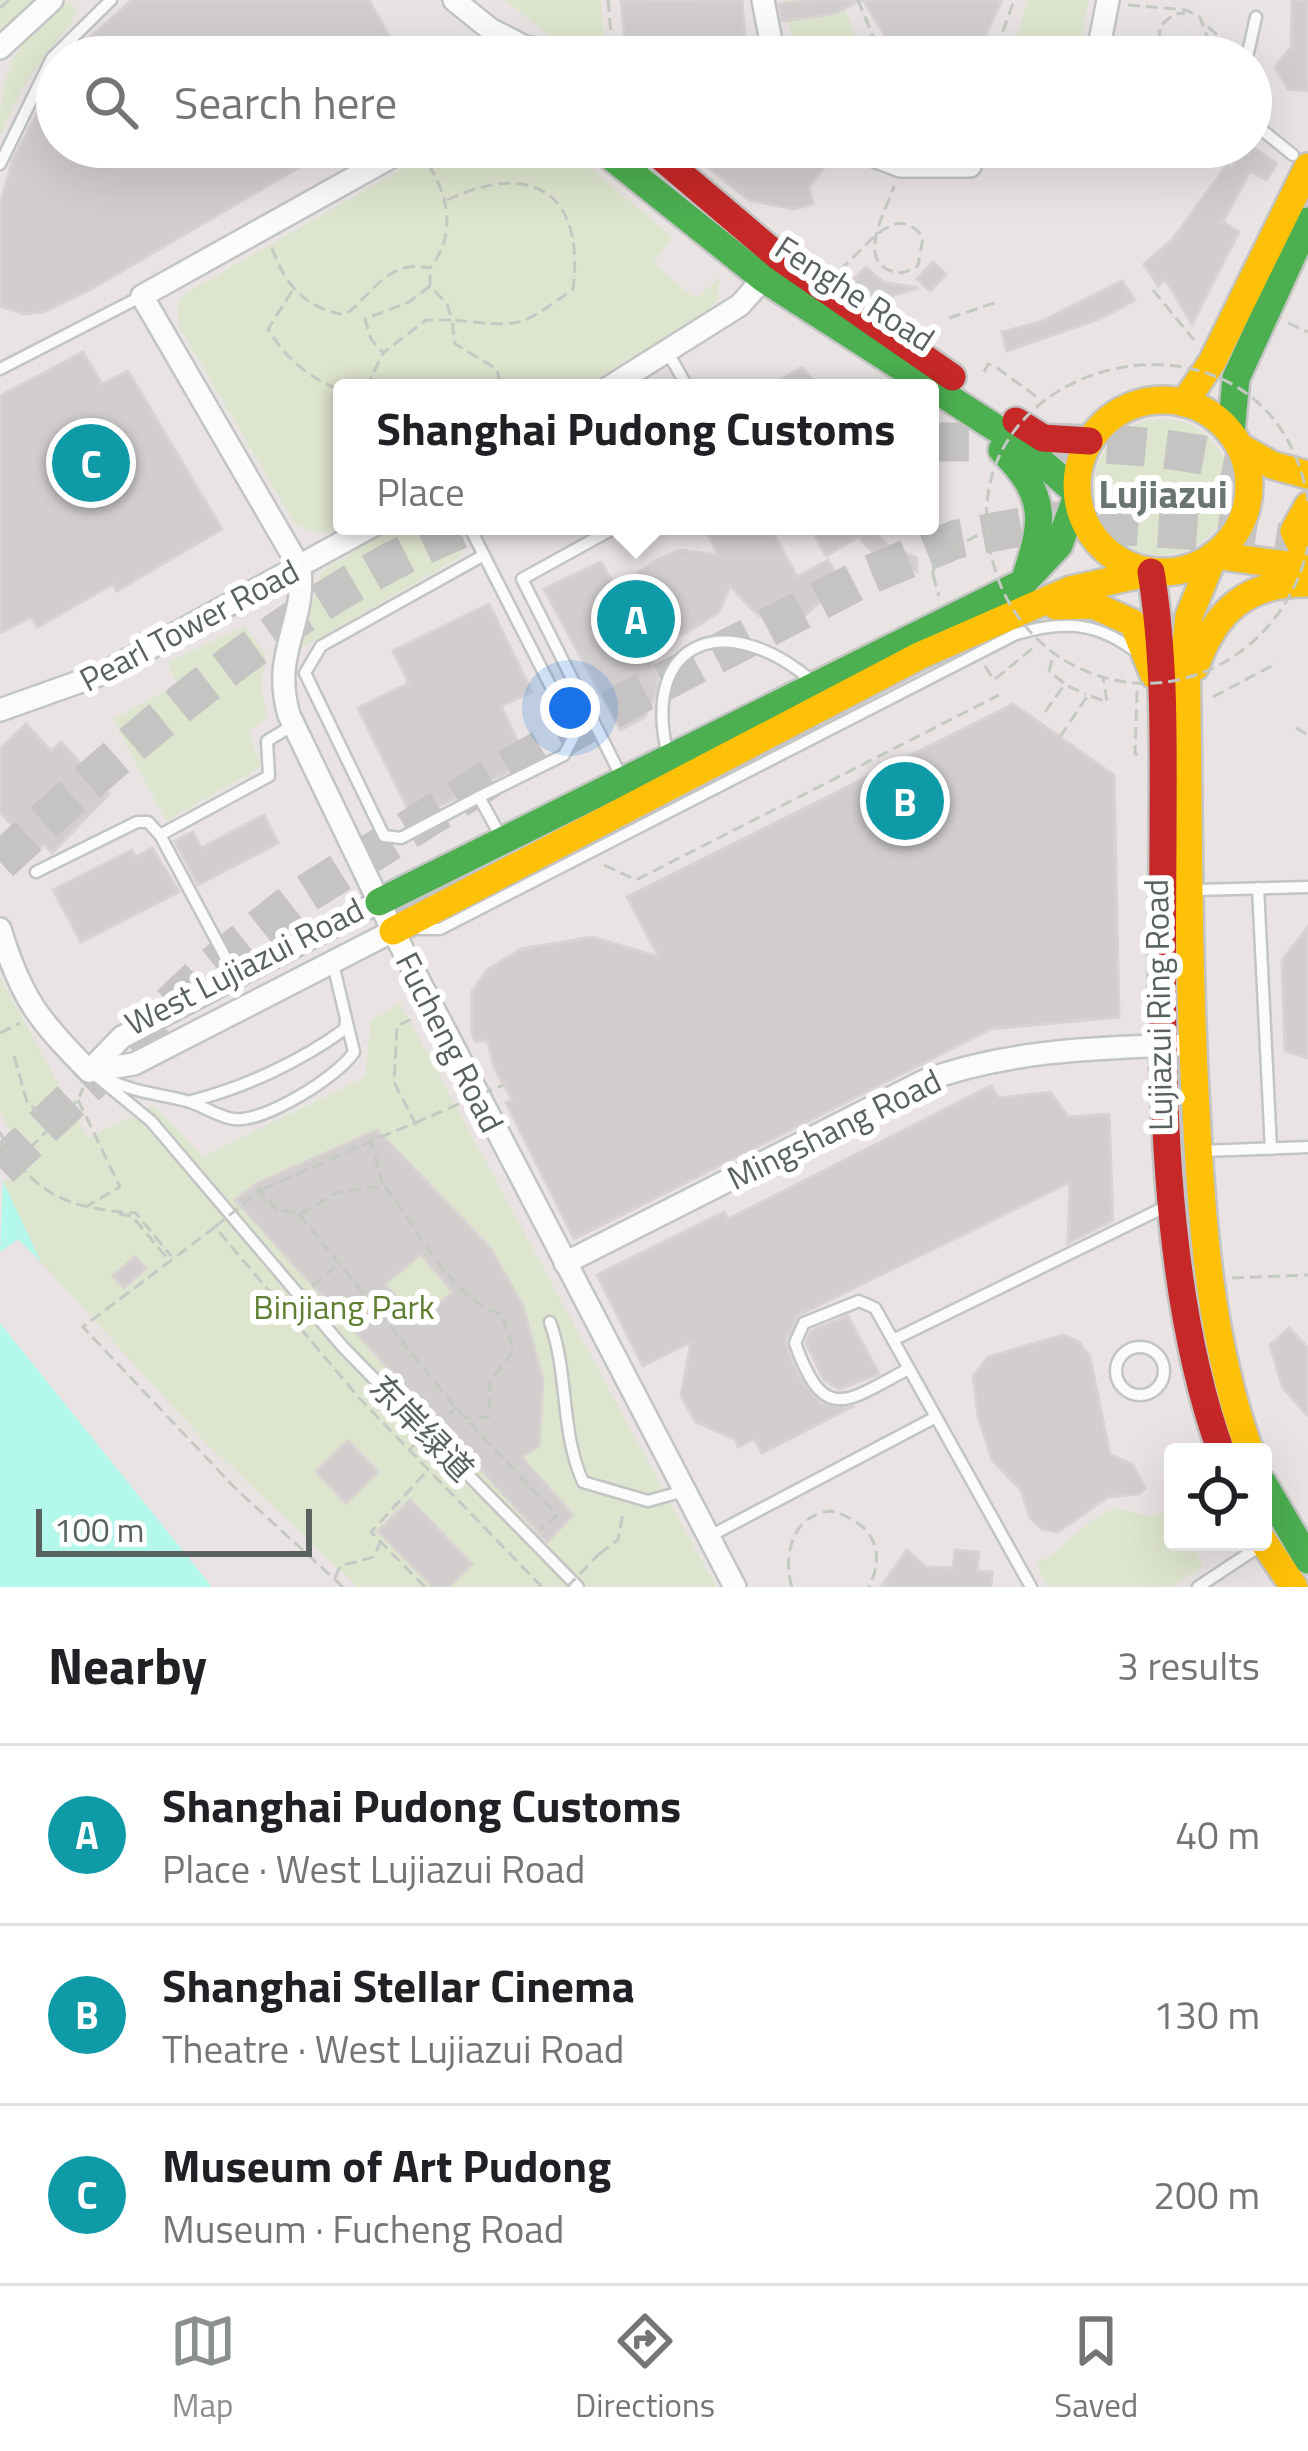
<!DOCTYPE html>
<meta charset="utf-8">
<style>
body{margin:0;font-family:"Titillium Web","Noto Sans SC",sans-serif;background:#f6f6f6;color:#202124}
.controls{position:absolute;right:36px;bottom:36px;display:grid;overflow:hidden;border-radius:12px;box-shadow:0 12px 48px #0002}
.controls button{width:108px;height:108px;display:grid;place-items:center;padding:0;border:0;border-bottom:3px solid #e0e0e0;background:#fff;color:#202124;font:60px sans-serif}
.scale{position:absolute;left:36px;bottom:30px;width:276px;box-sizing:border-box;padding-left:12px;border:6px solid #596261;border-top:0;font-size:33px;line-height:42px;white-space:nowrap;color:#596261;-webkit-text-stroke:9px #fff;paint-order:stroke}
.you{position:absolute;left:570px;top:708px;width:42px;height:42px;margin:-30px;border:9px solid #fff;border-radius:50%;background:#1a73e8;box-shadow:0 0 0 18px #1a73e833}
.badge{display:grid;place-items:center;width:78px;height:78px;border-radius:50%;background:#8b908e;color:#fff;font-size:39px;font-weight:700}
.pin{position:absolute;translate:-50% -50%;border:6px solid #fff;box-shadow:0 3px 12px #0006}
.popup{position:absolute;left:333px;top:379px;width:606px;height:156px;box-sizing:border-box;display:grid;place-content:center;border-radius:12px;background:#fff;filter:drop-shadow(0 3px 9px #0005);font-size:39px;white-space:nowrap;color:#757577}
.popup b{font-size:45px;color:#202124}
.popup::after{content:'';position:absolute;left:50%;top:100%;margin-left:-24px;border:24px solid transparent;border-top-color:#fff}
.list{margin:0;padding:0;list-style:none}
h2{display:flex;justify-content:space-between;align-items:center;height:156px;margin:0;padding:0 48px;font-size:51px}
h2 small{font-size:39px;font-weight:400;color:#757577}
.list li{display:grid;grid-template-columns:78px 1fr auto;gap:36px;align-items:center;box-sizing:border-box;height:180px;padding:0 48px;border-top:3px solid #e0e0e0}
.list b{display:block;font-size:45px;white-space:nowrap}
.list p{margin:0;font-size:39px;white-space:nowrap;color:#757577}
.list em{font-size:39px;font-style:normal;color:#757577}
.icon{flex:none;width:66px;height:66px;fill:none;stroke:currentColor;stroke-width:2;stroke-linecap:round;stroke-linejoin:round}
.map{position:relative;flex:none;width:1308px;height:1587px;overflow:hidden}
.search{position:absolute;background:#fff;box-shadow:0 12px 48px #0002;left:36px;right:36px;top:36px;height:132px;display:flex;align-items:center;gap:30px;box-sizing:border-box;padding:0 42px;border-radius:66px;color:#757577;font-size:45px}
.sheet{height:696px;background:#fff}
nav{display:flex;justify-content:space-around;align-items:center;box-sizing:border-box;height:168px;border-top:3px solid #e0e0e0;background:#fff;font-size:33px;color:#757577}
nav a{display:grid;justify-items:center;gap:6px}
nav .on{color:#8b908e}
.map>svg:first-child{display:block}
</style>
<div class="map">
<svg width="1308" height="1587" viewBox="0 0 1308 1587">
<rect width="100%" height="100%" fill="#e9e4e3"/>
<!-- green -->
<g fill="#dee5ce">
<polygon points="0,0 37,0 0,35"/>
<polygon points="505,0 601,0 605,57 575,57"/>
<polygon points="784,0 843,0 857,44 869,57 796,57"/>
<polygon points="1028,0 1089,0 1077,57 1035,57 1014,44"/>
<path d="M69,1L77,10L71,22L22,88L0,137C0,66 14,45 69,1Z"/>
<path d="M441,147H564L673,237L653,263L696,299L720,277L718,300L704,314L581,388H342L346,526C328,535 312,535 295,524L179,326L177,305L184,294Z"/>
<circle cx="1162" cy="487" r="68"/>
<polygon points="394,526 453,526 463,546 460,557 300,649 321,572"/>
<polygon points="244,626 266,655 261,686 267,717 249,731 261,767 166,821 113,719 178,685 167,663"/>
<polygon points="0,977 88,1138 154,1106 203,1157 365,1077 371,1021 400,1003 716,1587 358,1587 206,1443 41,1262 3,1181 28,1169 0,1111"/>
<path d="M1117,1508L1148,1516L1173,1510V1542H1190L1203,1566L1171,1587H1048L1036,1564C1068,1548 1087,1516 1117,1508Z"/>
</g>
<!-- water -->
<g fill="#b4f7eb">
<polygon points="3,1181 41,1262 18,1239 0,1252"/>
<polygon points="0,1323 212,1587 0,1587"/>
</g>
<!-- building -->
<g fill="#d1cecd" stroke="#d8d3d2" stroke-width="3" fill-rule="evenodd">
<polygon points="132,0 369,0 401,57 68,57"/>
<polygon points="742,0 746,49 724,51 725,57 627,57 621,1"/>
<polygon points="813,0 862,0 832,14 782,21 779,4"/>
<polygon points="863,0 1002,0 986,34 1002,57 985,57 972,46 946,57 921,57 900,48 884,34"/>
<polygon points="1292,0 1308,0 1308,91 1288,89 1275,67 1291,47"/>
<polygon points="57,76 57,147 334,147 93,288 44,312 24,314 0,306 0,206 12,161"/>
<polygon points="1251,146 1277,164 1266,180 1250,171 1223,222 1239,232 1192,324 1165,279 1158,286 1144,264 1172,240 1227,165 1232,167"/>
<polygon points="683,147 764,147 785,168 801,147 808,147 828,162 809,187 813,204 794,209 749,200"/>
<polygon points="933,262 946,274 930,291 917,279"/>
<polygon points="866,267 883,282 918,288 878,300 853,280"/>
<polygon points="1122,281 1135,300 1101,318 1007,351 1002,332 1040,322"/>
<polygon points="83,352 102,384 128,371 222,529 117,591 113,584 38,627 31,617 0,633 0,396"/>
<polygon points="802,367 820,388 768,388"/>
<polygon points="704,526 770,526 797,577 828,560 851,604 830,616 822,600 794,625 778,625 758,615 730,586 719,612 688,632 671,637 642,630 658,677 654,698 644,718 620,730 544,589 601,562 623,601 639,572 657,560 680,550 718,555"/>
<polygon points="810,526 876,526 872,529 887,545 917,558 917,572 880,559 858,537 826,556"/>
<polygon points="489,604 532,692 501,706 528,762 413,819 358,708 409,683 393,651"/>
<polygon points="1013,704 1114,775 1119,1017 991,1029 574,1239 506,1103 512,1099 494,1068 488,1041 475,1041 472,1032 472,992 487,970 521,949 592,937 659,957 627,897"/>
<polygon points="26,724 51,751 61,742 109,794 52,853 44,844 36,851 0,812 0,749"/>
<polygon points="264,815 278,843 198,885 175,841 193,832 201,848"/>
<polygon points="152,848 179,892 81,942 53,890 132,850 136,857"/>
<polygon points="1308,927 1308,1058 1285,1051 1282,960"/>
<polygon points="991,1086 999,1098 1050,1092 1068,1117 1109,1114 1113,1220 1068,1243 1070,1182 799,1315 785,1342 797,1374 821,1404 852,1407 762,1453 754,1439 738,1447 735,1439 696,1422 681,1396 691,1342 643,1366 597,1275 724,1212 728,1219"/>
<path d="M377,1130L490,1248L523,1306L543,1380L539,1446L521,1457L573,1515L547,1542L235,1200L258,1183ZM421,1254L453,1292L418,1322L385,1284Z"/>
<polygon points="135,1257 146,1268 124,1288 113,1276"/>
<polygon points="848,1316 879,1374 839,1389 824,1380 806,1343 811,1331"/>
<polygon points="1289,1328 1308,1348 1308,1416 1283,1388 1270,1345"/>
<polygon points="1063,1335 1079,1342 1090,1357 1110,1455 1132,1464 1145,1488 1138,1494 1108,1497 1058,1532 1042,1529 1030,1518 1021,1490 992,1460 978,1415 973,1377 988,1357"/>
<polygon points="348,1441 378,1472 346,1503 316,1471"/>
<polygon points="410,1500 472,1564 448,1587 433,1587 378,1531"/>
<polygon points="907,1550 926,1567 953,1568 955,1550 979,1552 977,1571 992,1572 991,1587 881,1587"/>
</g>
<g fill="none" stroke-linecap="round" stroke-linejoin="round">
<!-- highway-tunnel -->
<g stroke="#c5c4c2" stroke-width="39" stroke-dasharray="39 20" stroke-linecap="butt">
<path d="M930,442C1047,443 1168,436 1280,475"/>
<path d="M0,862C135,737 296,595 468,526"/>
<polyline points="0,1168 203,974 293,902 488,780 634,697 871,574 957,539 1053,521 1201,531 1308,547"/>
</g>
<defs>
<g id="lane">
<polyline points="1247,57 1256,17"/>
<polyline points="1251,110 1262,130 1293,155"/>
<polyline points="0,164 52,58 111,0"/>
<polyline points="667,351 688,388"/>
<polyline points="0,369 142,296"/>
<polyline points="469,526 575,734 564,755 479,797 501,837"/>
<polyline points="618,526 522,579 621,776"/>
<path d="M668,756C639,637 728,609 812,681"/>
<polyline points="479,797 401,838 384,836 305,673 321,646 484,555"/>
<polyline points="36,872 137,822 148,822 160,835"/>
<polyline points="1258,888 1271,1149"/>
<polyline points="1195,890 1308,887"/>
<path d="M420,929H440L1016,634C1060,621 1094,621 1132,649"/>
<polyline points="236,977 160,835 269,776 267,741 293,725"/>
<polyline points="90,1071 151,1121 343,1347 578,1587"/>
<path d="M109,1080C136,1093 161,1094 190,1102C205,1107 219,1117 234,1119C264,1123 339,1076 354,1052L333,964"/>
<path d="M191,1101C244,1088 301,1061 345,1029L346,1021"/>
<polyline points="1203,1151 1308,1147"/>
<path d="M550,1322C569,1374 560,1431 583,1482L648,1501L684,1491"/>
<path d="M893,1340L875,1308L859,1301L804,1323L795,1343C824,1424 845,1403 908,1369"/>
<circle cx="1140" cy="1371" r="24"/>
<polyline points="710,1536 934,1418"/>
<polyline points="1031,1587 893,1340 1171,1204"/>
<polyline points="1198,1587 1260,1546"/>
</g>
<g id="street">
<polyline points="454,0 490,29 533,51 529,57"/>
<polyline points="763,0 774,57"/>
<polyline points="0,48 52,0"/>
<polyline points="1097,57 1108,0"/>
<path d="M409,147L142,296L300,568C306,625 271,652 289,715L393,931L735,1587"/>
<polyline points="851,147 900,166 970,166"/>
<polyline points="608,388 740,305 771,270"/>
<polyline points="0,710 104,673 372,526"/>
<path d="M0,929C21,998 39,1021 89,1071"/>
<polyline points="89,1071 122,1037 379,902"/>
<polyline points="89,1071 134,1064 393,931"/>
<path d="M565,1263L924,1081C1005,1051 1091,1048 1177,1045"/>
</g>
<g id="fast">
<polyline points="533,51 541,57"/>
<polyline points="599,147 764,279 1022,445 1076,492"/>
<polyline points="1231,433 1236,378 1308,221"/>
<path d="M1002,450C1049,497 1044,522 1024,582"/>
<polyline points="379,902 1024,582 1059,545 1077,496"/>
<polyline points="1263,1483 1308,1560"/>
</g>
<g id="slow">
<circle cx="1163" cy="486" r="86"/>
<polyline points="1184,403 1212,362 1308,167"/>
<polyline points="1240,447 1272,465 1308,475"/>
<polyline points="1308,506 1294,531 1308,560"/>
<path d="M1214,555L1189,616L1186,644C1189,799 1187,955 1196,1110C1202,1228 1210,1341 1250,1452"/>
<polyline points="1214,555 1308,568"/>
<polyline points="1056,606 1093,605 1133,623 1154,675"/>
<path d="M1195,667C1215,611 1247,582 1308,583"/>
<polyline points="393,931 921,655 1070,590 1151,572"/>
<polyline points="1263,1541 1294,1587"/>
</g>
<g id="jam">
<polyline points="649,147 780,258 952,377"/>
<polyline points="1016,421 1043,438 1089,441"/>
<path d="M1151,572C1166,663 1163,754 1163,845C1162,1036 1156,1272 1221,1452"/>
</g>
</defs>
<!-- lane casing -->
<use href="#lane" stroke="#c3c4c4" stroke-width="15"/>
<!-- street casing -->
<use href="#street" stroke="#c3c4c4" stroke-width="26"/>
<!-- fast casing -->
<use href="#fast" stroke="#c3c4c3" stroke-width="32"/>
<!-- slow casing -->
<use href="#slow" stroke="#c3c4c3" stroke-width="32"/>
<!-- jam casing -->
<use href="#jam" stroke="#c3c4c3" stroke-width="32"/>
<!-- path -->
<g stroke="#c5c9c3" stroke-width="3" stroke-dasharray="12 6" stroke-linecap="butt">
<polyline points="608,0 613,57"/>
<polyline points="858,0 874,39 894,57"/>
<polyline points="1128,5 1186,10 1200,17 1208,39 1199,57"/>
<polyline points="0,8 9,0"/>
<polyline points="1208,27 1232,48"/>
<polyline points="455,57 467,38"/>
<polyline points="978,57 1001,37 1014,0"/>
<polyline points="1167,57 1159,44 1160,26 1174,14 1185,13"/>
<path d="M447,200C533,160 585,193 573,289C515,331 521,326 452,320L455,344L497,369L499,379L516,388"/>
<path d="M272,248C285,285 305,308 345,315C374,293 387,259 430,268C458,233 448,192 424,158"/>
<path d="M839,270C864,252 894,199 923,237L918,266C908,271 902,275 891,271C856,259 887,209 894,186"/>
<polyline points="430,286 409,302 365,319 371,339 383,353 426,320 452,320 447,304 430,286 430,271"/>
<polyline points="1153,290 1194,340"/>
<path d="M292,291L268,329C288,361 308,377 342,391"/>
<polyline points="949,318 1000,301"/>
<polyline points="1288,323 1308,332"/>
<polyline points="984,372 988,364 997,368"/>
<polyline points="366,388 383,353"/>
<polyline points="933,575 939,596"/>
<polyline points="985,666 994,680 1034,647"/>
<polyline points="1068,686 1086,694"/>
<polyline points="1137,691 1135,754 1140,755"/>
<polyline points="1213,697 1277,663"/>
<polyline points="1045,712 1065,684 1049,671 1054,653"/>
<polyline points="1296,728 1308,735"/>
<polyline points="1060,737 1088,695 1107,702 1103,677"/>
<polyline points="604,865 636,880 999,695"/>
<polyline points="0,1033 20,1023"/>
<polyline points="14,1056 27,1102 51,1125"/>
<polyline points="78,1100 120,1187 87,1206"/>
<path d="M0,1132C30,1194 68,1209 136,1213L171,1256"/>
<polyline points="0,1143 10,1157"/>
<polyline points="17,1161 78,1100 83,1088"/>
<path d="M385,1187C418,1227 449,1299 501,1314L514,1351L490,1380L489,1417L465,1418"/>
<polyline points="263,1189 370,1142"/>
<polyline points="243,1204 260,1190 275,1208 299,1214 339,1192 383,1186 371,1141 415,1123 394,1082 397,1026 414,1018"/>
<polyline points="119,1214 132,1216 167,1258"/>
<polyline points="299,1214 456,1408 557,1515 541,1529"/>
<polyline points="1232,1278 1308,1275"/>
<polyline points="599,1554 618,1540 623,1512"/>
<polyline points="335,1578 340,1566 374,1557 380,1543"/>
<polyline points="343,1587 235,1488 83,1327 215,1227 360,1399 542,1587"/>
<polyline points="425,1587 371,1532 427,1471"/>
<path d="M792,1587C782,1555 793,1514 831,1511C872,1522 887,1550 869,1587"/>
</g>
<!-- lane -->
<use href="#lane" stroke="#fcfbfb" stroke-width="10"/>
<!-- street -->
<use href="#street" stroke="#fcfbfb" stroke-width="21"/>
<!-- fast -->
<use href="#fast" stroke="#4caf50" stroke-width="27"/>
<!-- slow -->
<use href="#slow" stroke="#ffc107" stroke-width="27"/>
<!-- jam -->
<use href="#jam" stroke="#c62828" stroke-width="27"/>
<!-- path-bridge -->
<g stroke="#c5c9c3" stroke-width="3" stroke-dasharray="12 6" stroke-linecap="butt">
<polyline points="997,368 1041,400"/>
<path d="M1308,501C1272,275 932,353 994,566C1005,607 1033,643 1071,664C1172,718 1286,652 1308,546"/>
<polyline points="933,575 934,558 986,531"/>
<polyline points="415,1123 503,1085"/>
<polyline points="215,1227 242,1205"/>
<polyline points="284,1309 339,1264"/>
<polyline points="409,1450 456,1408"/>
<polyline points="567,1587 599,1554"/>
</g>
</g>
<g text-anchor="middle" stroke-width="12" stroke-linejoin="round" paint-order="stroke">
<!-- street labels -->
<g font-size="33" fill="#596261" stroke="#fff">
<text transform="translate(855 293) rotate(33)" y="12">Fenghe Road</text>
<text transform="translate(189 625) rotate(-28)" y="12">Pearl Tower Road</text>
<text transform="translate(244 966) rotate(-27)" y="12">West Lujiazui Road</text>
<text transform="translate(1158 1005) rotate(-91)" y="12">Lujiazui Ring Road</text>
<text transform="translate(450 1042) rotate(63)" y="12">Fucheng Road</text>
<text transform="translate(834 1129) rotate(-26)" y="12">Mingshang Road</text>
<text transform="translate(422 1428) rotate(46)" y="12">东岸绿道</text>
</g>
<!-- park labels -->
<g font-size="33" fill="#5e7f32" stroke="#fff">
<text x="344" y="1319">Binjiang Park</text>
</g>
<!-- quarter labels -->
<g font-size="39" font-weight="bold" fill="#6a7473" stroke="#fff">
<text x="1163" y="508">Lujiazui</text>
</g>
</g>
</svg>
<div class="controls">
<button><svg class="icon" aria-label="locate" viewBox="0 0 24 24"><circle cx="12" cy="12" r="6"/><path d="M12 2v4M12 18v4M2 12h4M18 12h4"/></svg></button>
</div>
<div class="scale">100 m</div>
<div class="you"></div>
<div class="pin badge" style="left:636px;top:619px;background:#0f9aa8">A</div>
<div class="popup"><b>Shanghai Pudong Customs</b>Place</div>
<div class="pin badge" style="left:905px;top:801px;background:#0f9aa8">B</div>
<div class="pin badge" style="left:91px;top:463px;background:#0f9aa8">C</div>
<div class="search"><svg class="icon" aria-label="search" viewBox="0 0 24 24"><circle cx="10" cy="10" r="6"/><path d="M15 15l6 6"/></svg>Search here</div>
</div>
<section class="sheet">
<h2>Nearby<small>3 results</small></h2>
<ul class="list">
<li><span class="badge" style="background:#0f9aa8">A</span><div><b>Shanghai Pudong Customs</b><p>Place · West Lujiazui Road</p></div><em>40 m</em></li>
<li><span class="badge" style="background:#0f9aa8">B</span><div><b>Shanghai Stellar Cinema</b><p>Theatre · West Lujiazui Road</p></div><em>130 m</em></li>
<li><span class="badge" style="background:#0f9aa8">C</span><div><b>Museum of Art Pudong</b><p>Museum · Fucheng Road</p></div><em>200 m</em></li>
</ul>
</section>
<nav>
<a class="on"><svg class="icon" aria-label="map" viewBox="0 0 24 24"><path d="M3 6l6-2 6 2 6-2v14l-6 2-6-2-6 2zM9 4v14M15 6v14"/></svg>Map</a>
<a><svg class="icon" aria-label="directions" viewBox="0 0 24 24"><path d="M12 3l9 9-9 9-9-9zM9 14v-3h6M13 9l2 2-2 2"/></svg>Directions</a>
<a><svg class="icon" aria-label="saved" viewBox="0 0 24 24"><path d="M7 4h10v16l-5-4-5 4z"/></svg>Saved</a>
</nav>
